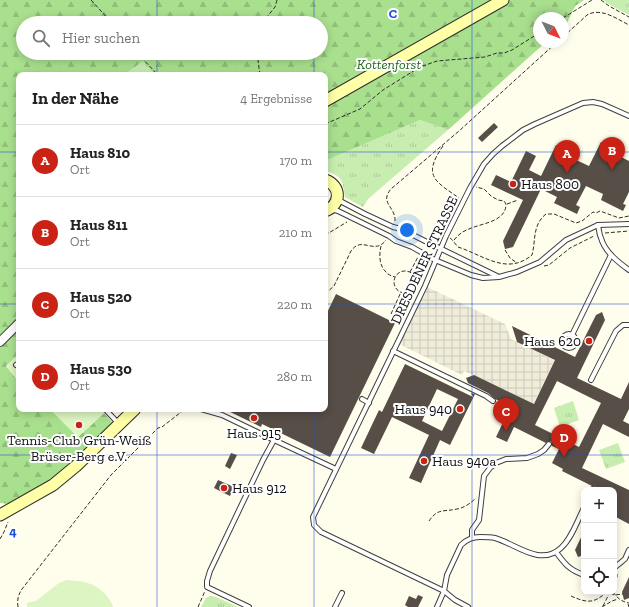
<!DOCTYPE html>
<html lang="de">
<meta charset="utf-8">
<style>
body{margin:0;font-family:"Zilla Slab",serif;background:#f2f2f2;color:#222}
.controls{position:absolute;right:12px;bottom:12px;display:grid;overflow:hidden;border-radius:8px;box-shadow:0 2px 10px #0003}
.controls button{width:36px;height:36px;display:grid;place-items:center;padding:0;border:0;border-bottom:1px solid #e0e0e0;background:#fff;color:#222;font:20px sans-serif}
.compass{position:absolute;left:533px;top:12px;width:36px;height:36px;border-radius:50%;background:#fff;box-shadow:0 2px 10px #0003;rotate:132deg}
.you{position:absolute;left:407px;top:230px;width:14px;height:14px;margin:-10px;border:3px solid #fff;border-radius:50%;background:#1a73e8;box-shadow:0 0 0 6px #1a73e833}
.badge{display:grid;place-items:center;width:26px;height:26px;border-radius:50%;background:#ca2316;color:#fff;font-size:13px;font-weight:700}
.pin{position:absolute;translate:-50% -33px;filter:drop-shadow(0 1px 2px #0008)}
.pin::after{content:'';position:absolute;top:21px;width:14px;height:12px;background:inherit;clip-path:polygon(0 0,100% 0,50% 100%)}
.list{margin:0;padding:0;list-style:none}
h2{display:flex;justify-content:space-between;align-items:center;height:52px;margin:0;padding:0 16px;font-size:17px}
h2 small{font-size:13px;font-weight:400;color:#767676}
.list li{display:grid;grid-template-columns:26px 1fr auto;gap:12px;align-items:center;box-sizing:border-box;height:72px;padding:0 16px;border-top:1px solid #e0e0e0}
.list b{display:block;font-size:15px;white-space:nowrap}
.list p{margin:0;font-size:13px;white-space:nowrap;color:#767676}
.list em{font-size:13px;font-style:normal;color:#767676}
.icon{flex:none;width:22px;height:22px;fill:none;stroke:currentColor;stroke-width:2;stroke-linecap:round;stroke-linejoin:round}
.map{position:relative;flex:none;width:629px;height:607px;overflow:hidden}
.search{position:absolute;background:#fff;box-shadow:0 2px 10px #0003;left:16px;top:16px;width:312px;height:44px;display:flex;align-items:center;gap:10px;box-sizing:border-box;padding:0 14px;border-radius:22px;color:#767676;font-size:15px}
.panel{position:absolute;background:#fff;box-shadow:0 2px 10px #0003;left:16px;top:72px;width:312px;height:340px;border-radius:8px}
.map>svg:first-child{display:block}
</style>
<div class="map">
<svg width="629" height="607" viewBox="0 0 629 607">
<defs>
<pattern id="grass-tufts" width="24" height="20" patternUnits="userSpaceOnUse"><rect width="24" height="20" fill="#c8edb0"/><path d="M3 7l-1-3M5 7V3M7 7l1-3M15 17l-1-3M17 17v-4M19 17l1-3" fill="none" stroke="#abca96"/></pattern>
<pattern id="forest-firs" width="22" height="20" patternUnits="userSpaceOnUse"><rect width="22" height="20" fill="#a9e08e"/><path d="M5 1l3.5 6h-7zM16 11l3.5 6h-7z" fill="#90bf79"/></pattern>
<pattern id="plaza-grid" width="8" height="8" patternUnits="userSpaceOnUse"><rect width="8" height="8" fill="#efecd9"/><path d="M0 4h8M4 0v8" fill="none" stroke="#ccc9b9"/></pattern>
</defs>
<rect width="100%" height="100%" fill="#fffdeb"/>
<!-- grass -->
<g fill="url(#grass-tufts)">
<polygon points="603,0 629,0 629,15 610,5"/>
<polygon points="143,61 155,75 124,75"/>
<path d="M420,120L448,130L368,199L363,207L345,197C343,181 342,175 325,171V161Z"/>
<polygon points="573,401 579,420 560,427 554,408"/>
<polygon points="618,443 625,462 606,469 599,450"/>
<polygon points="210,596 216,597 238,607 201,607 206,598"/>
</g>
<!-- forest -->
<path fill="url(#forest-firs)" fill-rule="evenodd" d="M0,0H584L575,6L567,23L563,26V18H539V42H546L448,130L420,120L325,161V75H155L143,61L124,75H19V354L6,366L19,382V409H40L43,412L46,409H50L78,437L104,413L113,423L95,441L50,482L11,504L0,503ZM23,23H321V53H23Z"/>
<!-- pitch -->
<g fill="#ddf4c3">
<polygon points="19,354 19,382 6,366"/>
<polygon points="50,409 106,409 104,413 78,437"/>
<path d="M67,580C82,581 94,582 105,594C108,598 112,602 113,607H27V603L36,601L59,583Z"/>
</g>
<!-- plaza -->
<polygon fill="url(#plaza-grid)" points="425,286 505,324 511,339 556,361 553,363 532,407 529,402 476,376 464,371 462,375 397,343"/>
<!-- building -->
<g fill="#564e47" fill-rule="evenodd">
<polygon points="494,123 498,127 482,142 478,138"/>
<polygon points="601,142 607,145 605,149 629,161 629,192 623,204 626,205 623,211 601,200 603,194 586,186 576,205 580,207 577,214 554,203 557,197 541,189 513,247 505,249 503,241 523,200 491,185 496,175 511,182 526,151 536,156 529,170 541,176 556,145 561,148 559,152 589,166"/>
<polygon points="336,294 395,323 330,457 262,424 261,427 224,409 325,409 325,317"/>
<path d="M602,312L605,320L577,378L621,399L629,382V409L623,421L629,424V437L603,424L582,468L629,490V524L614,516V490H601L594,486H592L562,471L563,469L552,463L559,449L552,446V443L551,441H548L546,443L514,427L507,442L496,437L511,406L495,399L488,393L468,383L466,378L474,375L534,404L555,360L517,342L512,326L575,357L596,315ZM557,381L601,403L579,447L535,425Z"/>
<path d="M405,364L473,397L471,393L475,394L450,445L440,440L421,483L409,478L429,435L392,417L374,454L361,448L379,410L382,412ZM437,389L458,399L442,431L422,421Z"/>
<polygon points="231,453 237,455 230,469 225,466"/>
<polygon points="218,480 234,487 230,496 214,488"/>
<polygon points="584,531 584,555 578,557 575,550"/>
<polygon points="629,577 629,598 624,600 622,592"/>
<polygon points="418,595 423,597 418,607 408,607 405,605 409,596 416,599"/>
</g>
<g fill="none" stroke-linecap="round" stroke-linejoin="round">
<defs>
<g id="lane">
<polyline points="338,199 342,202 365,214 393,227 401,229 425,241 497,276"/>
<polyline points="331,209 338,211 389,236 396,241 412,247 435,260 471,275 483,278 499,277 517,272 540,262 566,240 598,225 629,224"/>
<path d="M598,225C599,229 599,234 601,238C605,252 618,262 629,270"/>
<circle cx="569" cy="341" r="7"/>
<polyline points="572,335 611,255"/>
<polyline points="393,351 486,396 493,401"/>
<polyline points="16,365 19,363"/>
<polyline points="591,380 616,331 623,325 629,325"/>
<polyline points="362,399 369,403"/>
<polyline points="105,409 118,423"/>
<polyline points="201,409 222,415 274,440"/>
<polyline points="593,490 593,489"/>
<polyline points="472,537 472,530 479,520 484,476 490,468 496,463 506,459 527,458 538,454 544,450 549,444"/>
<path d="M556,552C565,564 569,570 584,575"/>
<polyline points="614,568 625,559 629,550"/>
<polyline points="249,607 207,587 207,581 210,571 263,460 274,440 336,469"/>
<polyline points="335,607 342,593"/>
<path d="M437,607L444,591L447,575L461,545C467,539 472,537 480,537C485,537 490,537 495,538C516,544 540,567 561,548C572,538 577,521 584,508"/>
<polyline points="468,607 455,600 444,591 321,532 314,525 313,517 425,286 446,236 470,188 484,164 493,154 502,146 523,130 535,124 583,103 593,102 602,104 629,116"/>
</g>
<polyline id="street" points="0,342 19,323"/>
<g id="secondary">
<polyline points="325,101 503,0"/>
<path d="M325,180C342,186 341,205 325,211"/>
<polyline points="0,515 53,485 76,466 135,409"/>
</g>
</defs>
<!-- lane casing -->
<use href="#lane" stroke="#3f3f3f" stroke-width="6"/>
<!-- street casing -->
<use href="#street" stroke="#3f3f3f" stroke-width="10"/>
<!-- secondary casing -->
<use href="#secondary" stroke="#2e2e2e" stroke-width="13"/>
<!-- path -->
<g stroke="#2e2e2e" stroke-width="1" stroke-dasharray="4 2" stroke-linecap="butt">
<polyline points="91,0 112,23"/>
<polyline points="601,0 609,6 629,17"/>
<polyline points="563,18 592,0"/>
<polyline points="262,23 275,7 277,0"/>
<path d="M563,37L587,15C601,7 617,19 629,25"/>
<polyline points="137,53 158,75"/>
<polyline points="257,53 260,75"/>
<polyline points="325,124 360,109 383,90 420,67 437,61 485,57 497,53 504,53 512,50 539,33"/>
<path d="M443,146C422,176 435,181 459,198"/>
<polyline points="507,204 518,200"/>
<path d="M395,221C396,207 379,203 391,189L459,131L557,42"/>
<polyline points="325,233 327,234 347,222"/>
<polyline points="605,233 629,231"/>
<path d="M450,238C454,241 455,244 458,247C483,255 507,276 532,255C536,241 532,225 546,214H554L576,223L582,221L593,212L596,213L600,211L619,218L629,216"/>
<path d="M454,240C458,235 463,231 469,229C482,223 506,222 506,204L504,201L498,200L491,196L484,189L476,187"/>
<path d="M381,246C379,254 379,266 386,272C388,275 392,276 395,277"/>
<polyline points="505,250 510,258 517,263"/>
<polyline points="544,266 549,265 570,248 594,236"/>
<circle cx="405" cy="282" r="11"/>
<polyline points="410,272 418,257"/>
<path d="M325,294L334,286L351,251C362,235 374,256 386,240"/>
<polyline points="391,314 401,292"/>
<path d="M429,521C438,508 443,512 457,509C464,508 471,503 476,498"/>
<polyline points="0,539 4,532 8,522"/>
<polyline points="614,583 617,577 617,574"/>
<path d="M613,592C617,598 622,602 629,603"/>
<polyline points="610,594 615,595 623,594"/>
<path d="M571,596C587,603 593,604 607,592"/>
<polyline points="628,604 629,607"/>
<polyline points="603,606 610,592"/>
<path d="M18,607C17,600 18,595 22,589L111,475L158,428L162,427L185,409"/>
<polyline points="198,607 205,591"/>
<polyline points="602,607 612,601 618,599"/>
</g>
<!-- lane -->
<use href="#lane" stroke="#fff" stroke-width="4"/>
<!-- street -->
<use href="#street" stroke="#fff" stroke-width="8"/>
<!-- secondary -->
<use href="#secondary" stroke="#feffa6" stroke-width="11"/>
</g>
<!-- grid -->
<path fill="none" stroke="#1d4ed8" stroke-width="1" stroke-opacity="0.55" d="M157,0V23M314,0V23M472,0V607M157,53V75M314,53V75M0,152H19M325,152H629M0,304H19M325,304H629M157,409V607M314,409V607M0,455H629"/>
<!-- markers -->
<g fill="#ca2316" stroke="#fff" stroke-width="1.5">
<circle cx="513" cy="184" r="4"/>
<circle cx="589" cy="341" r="4"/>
<circle cx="460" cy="409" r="4"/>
<circle cx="254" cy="418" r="4"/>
<circle cx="79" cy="425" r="4"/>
<circle cx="424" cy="461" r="4"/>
<circle cx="224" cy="488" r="4"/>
</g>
<g text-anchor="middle" stroke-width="4" stroke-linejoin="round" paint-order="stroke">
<!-- park labels -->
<g font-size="14" font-style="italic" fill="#1d6a16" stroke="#fff">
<text x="389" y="69">Kottenforst</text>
</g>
<!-- poi labels -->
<g font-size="14" fill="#0c0c0c" stroke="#fff" text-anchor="start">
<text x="521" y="189">Haus 800</text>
<text x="581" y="346" text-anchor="end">Haus 620</text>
<text x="452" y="414" text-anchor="end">Haus 940</text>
<text x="254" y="438" text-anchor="middle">Haus 915</text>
<text x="79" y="445" text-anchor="middle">Tennis-Club Grün-Weiß<tspan x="79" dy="16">Brüser-Berg e.V.</tspan></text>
<text x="432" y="466">Haus 940a</text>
<text x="232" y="493">Haus 912</text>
</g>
<!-- street labels -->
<g font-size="14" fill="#0c0c0c" stroke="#fff">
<text transform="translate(424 260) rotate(-65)" y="5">DRESDENER STRASSE</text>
</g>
</g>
<g font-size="13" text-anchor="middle" font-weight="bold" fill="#1d4ed8" stroke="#fff" stroke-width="4" stroke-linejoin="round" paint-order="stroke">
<text x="393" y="18">C</text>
<text x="13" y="536">4</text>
</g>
</svg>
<div class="controls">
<button>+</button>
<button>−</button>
<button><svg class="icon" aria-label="locate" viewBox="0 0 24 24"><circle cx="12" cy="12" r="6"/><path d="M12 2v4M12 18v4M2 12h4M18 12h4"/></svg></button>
</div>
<svg class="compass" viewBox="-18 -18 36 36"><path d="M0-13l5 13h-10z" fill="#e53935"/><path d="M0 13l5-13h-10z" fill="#767676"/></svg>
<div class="you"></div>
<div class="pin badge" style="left:567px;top:173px">A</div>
<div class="pin badge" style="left:612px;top:170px">B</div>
<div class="pin badge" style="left:506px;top:431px">C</div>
<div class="pin badge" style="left:564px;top:457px">D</div>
<div class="search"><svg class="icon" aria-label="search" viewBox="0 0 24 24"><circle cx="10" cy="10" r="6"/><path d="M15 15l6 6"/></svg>Hier suchen</div>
<section class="panel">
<h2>In der Nähe<small>4 Ergebnisse</small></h2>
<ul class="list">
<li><span class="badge">A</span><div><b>Haus 810</b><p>Ort</p></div><em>170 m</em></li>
<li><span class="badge">B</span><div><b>Haus 811</b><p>Ort</p></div><em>210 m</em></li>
<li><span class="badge">C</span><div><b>Haus 520</b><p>Ort</p></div><em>220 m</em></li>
<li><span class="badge">D</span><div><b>Haus 530</b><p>Ort</p></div><em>280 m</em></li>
</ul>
</section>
</div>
